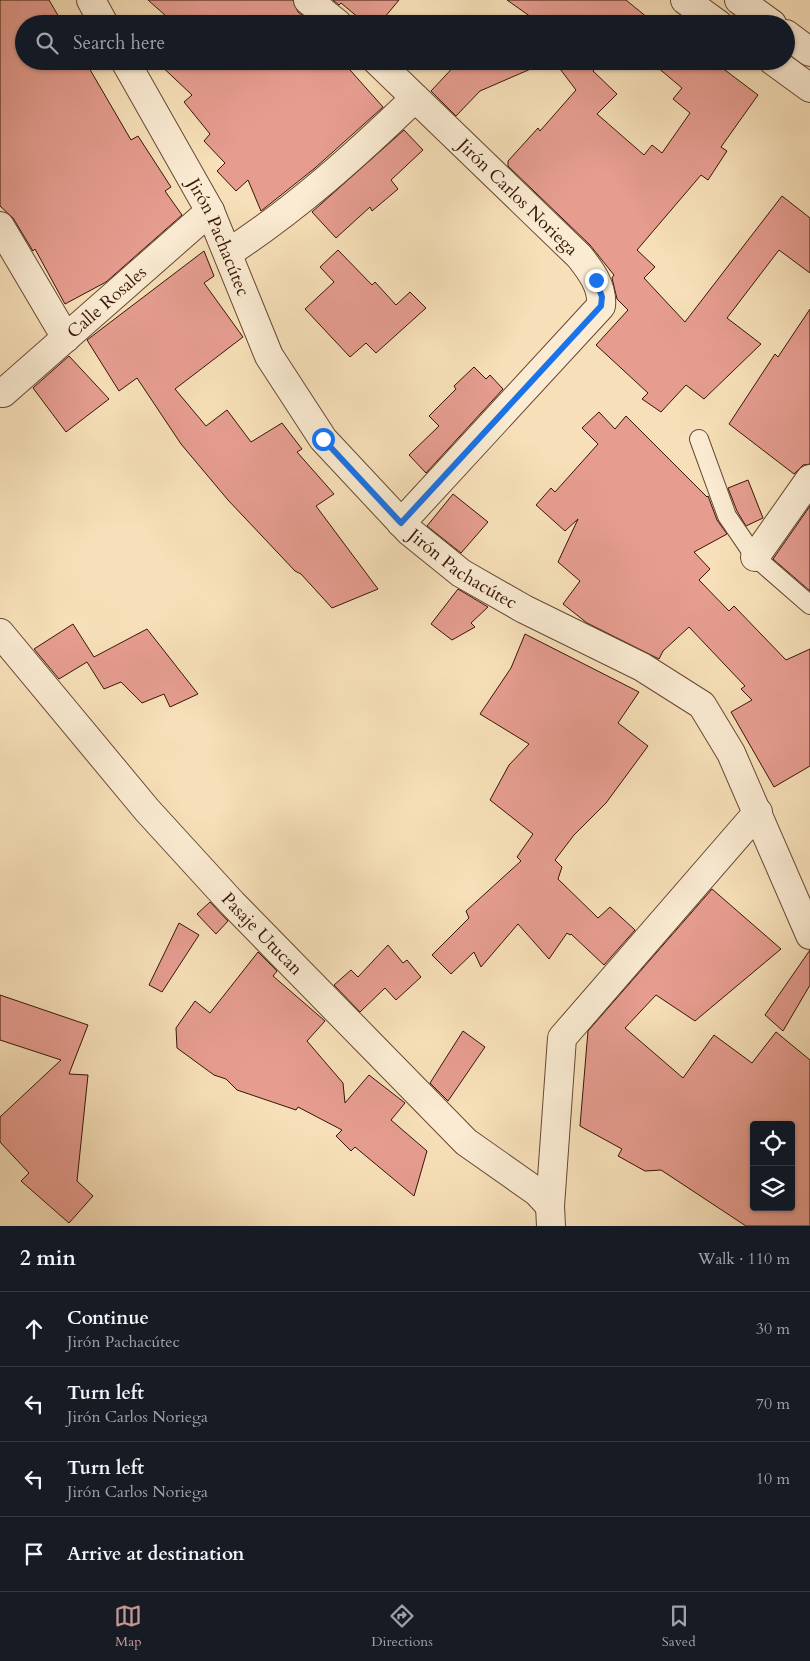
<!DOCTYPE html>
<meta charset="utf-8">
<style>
body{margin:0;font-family:Cardo,serif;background:#20242c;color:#f1f3f6}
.controls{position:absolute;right:15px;bottom:15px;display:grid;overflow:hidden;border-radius:5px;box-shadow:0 1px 4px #0004}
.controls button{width:45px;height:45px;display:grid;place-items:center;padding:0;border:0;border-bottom:1px solid #363941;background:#171b24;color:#f1f3f6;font:25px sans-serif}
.stop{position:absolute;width:15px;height:15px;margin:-11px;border:4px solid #1a73e8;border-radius:50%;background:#fff}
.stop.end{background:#1a73e8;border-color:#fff;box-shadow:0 1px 5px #0008}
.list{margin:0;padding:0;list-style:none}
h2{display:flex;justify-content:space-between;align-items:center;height:65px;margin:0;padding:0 20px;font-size:21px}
h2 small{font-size:16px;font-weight:400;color:#9ea1a6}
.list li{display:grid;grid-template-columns:32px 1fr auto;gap:15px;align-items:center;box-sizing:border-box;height:75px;padding:0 20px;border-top:1px solid #363941}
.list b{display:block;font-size:19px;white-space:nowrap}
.list p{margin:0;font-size:16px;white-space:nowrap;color:#9ea1a6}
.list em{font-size:16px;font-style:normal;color:#9ea1a6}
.icon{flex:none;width:28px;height:28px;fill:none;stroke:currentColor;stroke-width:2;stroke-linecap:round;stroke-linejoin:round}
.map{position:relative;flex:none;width:810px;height:1226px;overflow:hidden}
.search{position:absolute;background:#171b24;box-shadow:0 1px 4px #0004;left:15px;right:15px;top:15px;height:55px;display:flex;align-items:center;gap:12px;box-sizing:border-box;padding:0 18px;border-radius:28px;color:#9ea1a6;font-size:19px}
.sheet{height:365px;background:#171b24}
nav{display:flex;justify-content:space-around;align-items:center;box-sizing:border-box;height:70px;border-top:1px solid #363941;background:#171b24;font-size:14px;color:#9ea1a6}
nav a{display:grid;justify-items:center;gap:2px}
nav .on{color:#c59692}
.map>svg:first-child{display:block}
</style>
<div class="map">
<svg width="810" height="1226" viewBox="0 0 810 1226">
<rect width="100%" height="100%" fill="#f7e0b9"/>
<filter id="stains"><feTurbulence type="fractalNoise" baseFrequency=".004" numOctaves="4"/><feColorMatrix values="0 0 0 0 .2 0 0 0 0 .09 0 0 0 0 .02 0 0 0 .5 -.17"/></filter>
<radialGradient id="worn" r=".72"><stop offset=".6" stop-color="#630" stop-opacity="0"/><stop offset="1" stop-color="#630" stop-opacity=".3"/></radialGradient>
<!-- building -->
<g fill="#e69d90" stroke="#371507" fill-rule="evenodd">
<polygon points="0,0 49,0 63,24 24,24 24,61 85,61 131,140 138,136 171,187 165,191 182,215 106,282 65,304 35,249 33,251 13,218 0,206"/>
<polygon points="148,0 293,0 298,12 313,24 175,24"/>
<polygon points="333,0 399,0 379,24 366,24 341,3 339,5"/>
<polygon points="507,0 626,0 648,18 647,20 651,24 541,24"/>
<polygon points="156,61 342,61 383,107 315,168 261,211 248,180 236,191 217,171 225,163 204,141 210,134 184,102 192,95"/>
<polygon points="459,61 549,61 480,91 456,116 431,91"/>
<polygon points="554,61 601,61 593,71 617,94 597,114 644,155 652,145 662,153 690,113 673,99 682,88 650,61 713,61 758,95 721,147 727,151 708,180 701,175 637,250 655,267 644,278 685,322 782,196 810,218 810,273 779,250 727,318 761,344 704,399 686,385 661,412 642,399 648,393 596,345 628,310 617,299 612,278 614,275 590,245 508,166 508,161 538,128 540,131 576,90"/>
<polygon points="404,130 423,150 391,180 398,189 372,211 370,207 336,238 312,212"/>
<polygon points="338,250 372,285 375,282 396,305 410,292 426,308 376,353 366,343 350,357 305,309 334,282 320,267"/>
<polygon points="204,251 214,276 204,283 243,337 175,389 206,426 227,410 251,442 282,423 302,449 297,452 334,494 316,506 378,589 332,608 301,574 295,571 228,500 181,444 137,378 119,391 87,340"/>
<polygon points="810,309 810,464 803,465 794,474 729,424 775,354 778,357"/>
<polygon points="69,356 109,399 66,432 33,388"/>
<polygon points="474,367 486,379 490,375 503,389 426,473 409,455 439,426 429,416 456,389 454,386"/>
<polygon points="599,412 615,429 626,416 707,497 708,496 717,520 727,534 694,552 710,569 699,580 729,611 734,606 786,660 810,649 810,766 774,787 731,712 752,700 741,689 745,686 689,627 663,651 659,659 587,623 563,604 580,581 558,562 578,519 565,531 536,505 551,488 555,492 598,444 582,428"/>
<polygon points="748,480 763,518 746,526 737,511 728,488"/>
<polygon points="453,494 488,522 461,553 427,526"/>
<polygon points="810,506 810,591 773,559"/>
<polygon points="458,589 488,607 471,623 475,627 452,640 431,624"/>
<polygon points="73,624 94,657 147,629 198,694 170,707 164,694 142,703 121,682 104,689 87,662 59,679 34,649"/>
<polygon points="525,634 639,692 618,723 648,746 606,803 574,835 555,860 562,867 558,879 598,918 610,907 635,930 604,965 571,934 570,935 567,933 549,959 518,924 481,967 474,952 451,974 432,955 469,918 466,911 521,861 517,857 533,834 490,800 509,765 529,744 480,714 511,668"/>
<path d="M712,889L781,949L695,1021L656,995L625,1028L683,1078L714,1035L752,1063L776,1032L810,1060V1226H746L661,1170L645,1171L618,1156L622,1149L580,1126L588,1031ZM754,1125H791V1207H754Z"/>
<polygon points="210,902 228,921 216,934 197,914"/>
<polygon points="179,923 199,935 162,992 149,985"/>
<polygon points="388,945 403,963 407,960 421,977 396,1000 385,988 360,1012 334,985 351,970 358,977"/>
<polygon points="810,950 810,985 783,1031 765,1015"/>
<polygon points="258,952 277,971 273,976 325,1021 307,1041 343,1083 345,1103 369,1075 405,1103 391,1120 427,1151 414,1196 355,1147 351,1151 336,1136 342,1130 298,1107 296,1110 237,1090 226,1079 214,1075 177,1048 176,1028 195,1001 210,1013"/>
<polygon points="0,995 88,1025 69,1074 88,1075 77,1181 93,1196 69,1223 21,1181 29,1173 0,1142 0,1117 61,1060 0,1040"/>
<polygon points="463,1031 485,1047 448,1101 430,1083"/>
</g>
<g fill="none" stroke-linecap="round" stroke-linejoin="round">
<defs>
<polyline id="service" points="699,439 727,516 755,557 810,605"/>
<g id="minor">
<polyline points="91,0 104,24"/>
<polyline points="308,0 338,24"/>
<path id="s1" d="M125,61L210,211L269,356L323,439L409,531L461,573L524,609L642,667L702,705L731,753L810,935"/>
<path id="s2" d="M377,61L579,256C591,271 603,287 601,306L401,523"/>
<polyline points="0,226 66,338"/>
<path d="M228,253C296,209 356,155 415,98"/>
<path id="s3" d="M3,393L210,211"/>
<polyline points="755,557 810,479"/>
<path id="s4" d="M0,633L147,810L232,903L466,1142L537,1192L550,1206"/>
<polyline points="551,1226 550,1206 562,1038 758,812"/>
</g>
<g id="tertiary">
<polyline points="685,0 718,24"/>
<polyline points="739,0 772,24"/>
<polyline points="786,34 810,52"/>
<polyline points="773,61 810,88"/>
</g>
</defs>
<!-- service casing -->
<use href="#service" stroke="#674834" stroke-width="20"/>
<!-- minor casing -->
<use href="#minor" stroke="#674834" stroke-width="30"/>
<!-- tertiary casing -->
<use href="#tertiary" stroke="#674834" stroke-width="30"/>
<!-- service -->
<use href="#service" stroke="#faebd2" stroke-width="18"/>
<!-- minor -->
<use href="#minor" stroke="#faebd2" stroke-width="28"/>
<!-- tertiary -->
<use href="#tertiary" stroke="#faebd2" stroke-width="28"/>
</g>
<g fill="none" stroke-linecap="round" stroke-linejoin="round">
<!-- route -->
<polyline stroke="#1a73e8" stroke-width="6" points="323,439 401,523 601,306 602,297 596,280"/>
</g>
<g text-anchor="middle" stroke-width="4.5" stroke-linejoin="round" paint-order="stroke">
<!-- street labels -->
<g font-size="18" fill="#371507" stroke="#faebd2">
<text dy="6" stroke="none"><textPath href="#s2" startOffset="196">Jirón Carlos Noriega</textPath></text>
<text dy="6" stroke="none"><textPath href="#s1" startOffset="200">Jirón Pachacútec</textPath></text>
<text dy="6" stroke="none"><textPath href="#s3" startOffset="138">Calle Rosales</textPath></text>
<text dy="6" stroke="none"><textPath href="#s1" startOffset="620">Jirón Pachacútec</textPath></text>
<text dy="6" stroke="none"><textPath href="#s4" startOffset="399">Pasaje Utucan</textPath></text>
</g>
</g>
<rect width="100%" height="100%" filter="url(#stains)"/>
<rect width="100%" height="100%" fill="url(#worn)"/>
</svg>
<div class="controls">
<button><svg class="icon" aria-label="locate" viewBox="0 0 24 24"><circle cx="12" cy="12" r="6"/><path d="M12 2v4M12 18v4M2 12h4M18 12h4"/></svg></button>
<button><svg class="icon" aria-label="layers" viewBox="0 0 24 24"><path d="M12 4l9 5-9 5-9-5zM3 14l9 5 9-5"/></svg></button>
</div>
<div class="stop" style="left:323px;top:439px"></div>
<div class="stop end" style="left:596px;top:280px"></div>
<div class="search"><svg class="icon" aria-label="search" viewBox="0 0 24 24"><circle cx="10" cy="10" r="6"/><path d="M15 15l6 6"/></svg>Search here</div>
</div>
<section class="sheet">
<h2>2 min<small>Walk · 110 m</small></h2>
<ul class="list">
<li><svg class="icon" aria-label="ahead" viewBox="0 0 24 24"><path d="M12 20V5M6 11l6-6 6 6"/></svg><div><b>Continue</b><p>Jirón Pachacútec</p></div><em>30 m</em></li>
<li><svg class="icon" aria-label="left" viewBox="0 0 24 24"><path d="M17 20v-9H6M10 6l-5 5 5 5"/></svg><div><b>Turn left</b><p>Jirón Carlos Noriega</p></div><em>70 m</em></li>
<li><svg class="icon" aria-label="left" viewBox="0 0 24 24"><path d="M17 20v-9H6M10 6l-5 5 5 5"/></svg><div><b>Turn left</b><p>Jirón Carlos Noriega</p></div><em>10 m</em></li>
<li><svg class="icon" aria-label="arrive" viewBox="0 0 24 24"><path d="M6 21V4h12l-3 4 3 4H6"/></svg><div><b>Arrive at destination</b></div></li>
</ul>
</section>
<nav>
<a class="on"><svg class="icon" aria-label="map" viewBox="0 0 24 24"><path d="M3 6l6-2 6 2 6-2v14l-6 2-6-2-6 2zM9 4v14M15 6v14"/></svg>Map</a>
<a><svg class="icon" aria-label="directions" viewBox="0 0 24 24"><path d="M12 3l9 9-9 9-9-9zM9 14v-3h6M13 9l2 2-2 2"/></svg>Directions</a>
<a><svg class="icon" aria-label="saved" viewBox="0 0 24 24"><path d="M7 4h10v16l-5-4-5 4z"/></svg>Saved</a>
</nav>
